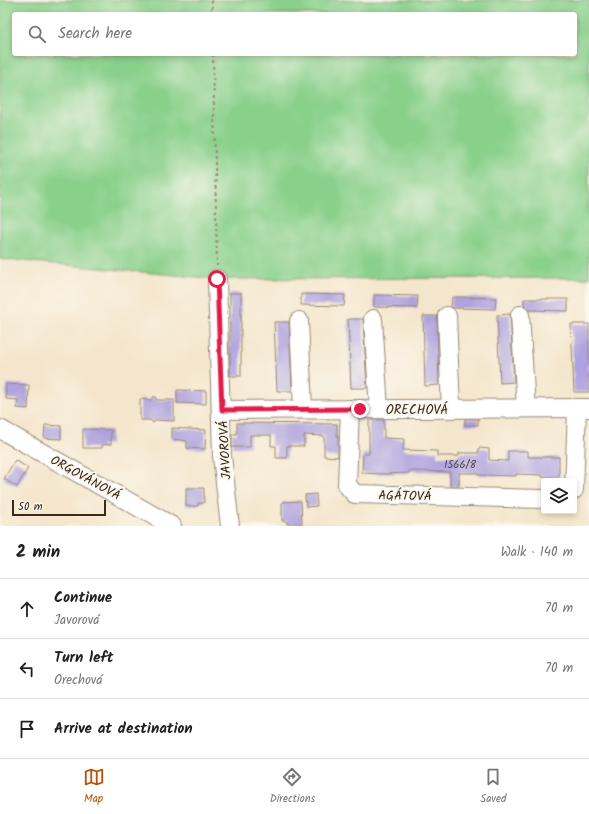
<!DOCTYPE html>
<meta charset="utf-8">
<style>
body{margin:0;font-family:Kalam,sans-serif;background:#f6f6f6;color:#202124}
.controls{position:absolute;right:12px;bottom:12px;display:grid;overflow:hidden;border-radius:4px;box-shadow:0 2px 6px #0003}
.controls button{width:36px;height:36px;display:grid;place-items:center;padding:0;border:0;border-bottom:1px solid #e0e0e0;background:#fff;color:#202124;font:20px sans-serif}
.scale{position:absolute;left:12px;bottom:10px;width:94px;box-sizing:border-box;padding-left:4px;border:2px solid #3b2a1e;border-top:0;font-size:11px;line-height:14px;white-space:nowrap;color:#3b2a1e;-webkit-text-stroke:3px #fbf7ec;paint-order:stroke}
.stop{position:absolute;width:12px;height:12px;margin:-9px;border:3px solid #e11d48;border-radius:50%;background:#fff}
.stop.end{background:#e11d48;border-color:#fff;box-shadow:0 1px 4px #0008}
.list{margin:0;padding:0;list-style:none}
h2{display:flex;justify-content:space-between;align-items:center;height:52px;margin:0;padding:0 16px;font-size:17px}
h2 small{font-size:13px;font-weight:400;color:#757577}
.list li{display:grid;grid-template-columns:26px 1fr auto;gap:12px;align-items:center;box-sizing:border-box;height:60px;padding:0 16px;border-top:1px solid #e0e0e0}
.list b{display:block;font-size:15px;white-space:nowrap}
.list p{margin:0;font-size:13px;white-space:nowrap;color:#757577}
.list em{font-size:13px;font-style:normal;color:#757577}
.icon{flex:none;width:22px;height:22px;fill:none;stroke:currentColor;stroke-width:2;stroke-linecap:round;stroke-linejoin:round}
.map{position:relative;flex:none;width:589px;height:526px;overflow:hidden}
.search{position:absolute;background:#fff;box-shadow:0 2px 6px #0003;left:12px;right:12px;top:12px;height:44px;display:flex;align-items:center;gap:10px;box-sizing:border-box;padding:0 14px;border-radius:4px;color:#757577;font-size:15px}
.sheet{height:232px;background:#fff}
nav{display:flex;justify-content:space-around;align-items:center;box-sizing:border-box;height:56px;border-top:1px solid #e0e0e0;background:#fff;font-size:11px;color:#757577}
nav a{display:grid;justify-items:center;gap:2px}
nav .on{color:#b45309}
.map>svg:first-child{display:block}
</style>
<div class="map">
<svg width="589" height="526" viewBox="0 0 589 526">
<rect width="100%" height="100%" fill="#fbf7ec"/>
<filter id="ink" filterUnits="userSpaceOnUse"><feTurbulence type="fractalNoise" baseFrequency=".025" numOctaves="2"/><feDisplacementMap in="SourceGraphic" scale="8" xChannelSelector="R" yChannelSelector="G"/><feConvolveMatrix kernelMatrix="1 2 1 2 8 2 1 2 1" color-interpolation-filters="sRGB"/></filter>
<filter id="wash" filterUnits="userSpaceOnUse"><feTurbulence type="fractalNoise" baseFrequency=".012" numOctaves="4" result="noise"/><feDisplacementMap in="SourceGraphic" scale="16" xChannelSelector="R" yChannelSelector="G"/><feGaussianBlur stdDeviation="0.9" result="paint"/><feColorMatrix in="noise" values="0 0 0 0 0 0 0 0 0 0 0 0 0 0 0 0 0 1.4 0 .05"/><feComposite in="paint" operator="in"/></filter>
<g filter="url(#wash)">
<rect width="100%" height="100%" fill="#f4e6cc"/>
<!-- green -->
<path fill="#89d08b" stroke="#627d54" fill-rule="evenodd" d="M0,0H589V278L217,279L0,259ZM14,14H575V54H14Z"/>
<g id="blocks">
<!-- building -->
<g fill="#afa2de">
<rect x="230" y="293" width="11" height="83"/>
<polygon points="301,294 345,295 344,306 301,305"/>
<polygon points="374,295 418,296 417,308 374,307"/>
<polygon points="452,297 496,298 495,309 454,308 451,307"/>
<polygon points="524,299 568,299 568,311 529,310 524,305"/>
<polygon points="510,314 514,382 500,383 497,315"/>
<polygon points="423,316 437,316 439,385 425,386"/>
<polygon points="348,319 363,319 367,388 351,388"/>
<polygon points="274,322 289,322 292,391 277,391"/>
<polygon points="571,324 589,324 589,392 574,392"/>
<polygon points="6,384 29,385 28,409 17,408 18,400 6,399"/>
<polygon points="177,390 206,391 206,404 177,403"/>
<polygon points="154,396 157,400 174,400 174,421 156,420 153,423 150,420 140,420 140,399 151,400"/>
<rect x="465" y="419" width="13" height="6"/>
<polygon points="369,420 384,420 384,438 404,439 403,450 437,451 437,456 459,456 459,453 478,453 479,448 489,449 489,460 508,461 508,451 528,451 528,457 559,457 559,477 542,477 542,475 516,474 516,476 478,475 478,473 459,473 459,486 450,486 450,472 409,471 409,473 383,474 362,473 363,454 369,454"/>
<polygon points="237,423 337,424 337,436 338,436 338,457 324,456 324,436 304,435 304,446 287,446 287,458 276,458 276,446 271,446 271,435 250,435 250,447 232,447 232,434 237,434"/>
<polygon points="45,425 61,426 61,439 44,438"/>
<polygon points="172,428 206,430 205,449 187,448 187,441 172,439"/>
<polygon points="83,429 111,430 111,444 102,445 102,448 83,448"/>
<polygon points="15,460 28,468 17,487 4,479"/>
<polygon points="186,488 204,488 204,503 198,503 198,506 186,506"/>
<polygon points="316,494 317,506 306,507 305,495"/>
<polygon points="301,501 302,524 287,524 287,521 282,521 282,502"/>
</g>
</g>
</g>
<g filter="url(#ink)">
<use href="#blocks" fill-opacity="0" stroke="#988875" stroke-width="1"/>
<g fill="none" stroke-linecap="round" stroke-linejoin="round">
<defs>
<g id="minor">
<polyline points="217,279 222,456 230,526"/>
<polyline points="520,315 526,408"/>
<polyline points="447,316 451,409"/>
<polyline points="373,319 379,409"/>
<polyline points="299,321 303,409"/>
<polyline points="350,409 347,485 355,494 544,499"/>
<polyline points="221,410 589,408"/>
<polyline points="0,429 172,526"/>
<polyline points="574,490 577,408"/>
</g>
</defs>
<!-- minor casing -->
<use href="#minor" stroke="#988875" stroke-width="20"/>
<!-- path -->
<g stroke="#988875" stroke-width="2" stroke-dasharray="3 3" stroke-linecap="butt">
<polyline points="212,0 212,14"/>
<polyline points="213,54 217,266"/>
</g>
<!-- minor -->
<use href="#minor" stroke="#fff" stroke-width="18"/>
</g>
</g>
<g fill="none" stroke-linecap="round" stroke-linejoin="round" filter="url(#ink)">
<!-- route -->
<polyline stroke="#e11d48" stroke-width="5" points="217,279 222,410 360,409"/>
</g>
<g text-anchor="middle" stroke-width="3.5" stroke-linejoin="round" paint-order="stroke">
<!-- number labels -->
<g font-size="11" fill="#58484e">
<text x="460" y="468">1566/8</text>
</g>
<!-- street labels -->
<g font-size="13" fill="#3b2a1e" stroke="#fbf7ec">
<text x="417" y="414">ORECHOVÁ</text>
<text transform="translate(224 450) rotate(-93)" y="5">JAVOROVÁ</text>
<text transform="translate(86 477) rotate(29)" y="5">ORGOVÁNOVÁ</text>
<text transform="translate(405 495) rotate(1)" y="5">AGÁTOVÁ</text>
</g>
</g>
</svg>
<div class="controls">
<button><svg class="icon" aria-label="layers" viewBox="0 0 24 24"><path d="M12 4l9 5-9 5-9-5zM3 14l9 5 9-5"/></svg></button>
</div>
<div class="scale">50 m</div>
<div class="stop" style="left:217px;top:279px"></div>
<div class="stop end" style="left:360px;top:409px"></div>
<div class="search"><svg class="icon" aria-label="search" viewBox="0 0 24 24"><circle cx="10" cy="10" r="6"/><path d="M15 15l6 6"/></svg>Search here</div>
</div>
<section class="sheet">
<h2>2 min<small>Walk · 140 m</small></h2>
<ul class="list">
<li><svg class="icon" aria-label="ahead" viewBox="0 0 24 24"><path d="M12 20V5M6 11l6-6 6 6"/></svg><div><b>Continue</b><p>Javorová</p></div><em>70 m</em></li>
<li><svg class="icon" aria-label="left" viewBox="0 0 24 24"><path d="M17 20v-9H6M10 6l-5 5 5 5"/></svg><div><b>Turn left</b><p>Orechová</p></div><em>70 m</em></li>
<li><svg class="icon" aria-label="arrive" viewBox="0 0 24 24"><path d="M6 21V4h12l-3 4 3 4H6"/></svg><div><b>Arrive at destination</b></div></li>
</ul>
</section>
<nav>
<a class="on"><svg class="icon" aria-label="map" viewBox="0 0 24 24"><path d="M3 6l6-2 6 2 6-2v14l-6 2-6-2-6 2zM9 4v14M15 6v14"/></svg>Map</a>
<a><svg class="icon" aria-label="directions" viewBox="0 0 24 24"><path d="M12 3l9 9-9 9-9-9zM9 14v-3h6M13 9l2 2-2 2"/></svg>Directions</a>
<a><svg class="icon" aria-label="saved" viewBox="0 0 24 24"><path d="M7 4h10v16l-5-4-5 4z"/></svg>Saved</a>
</nav>
